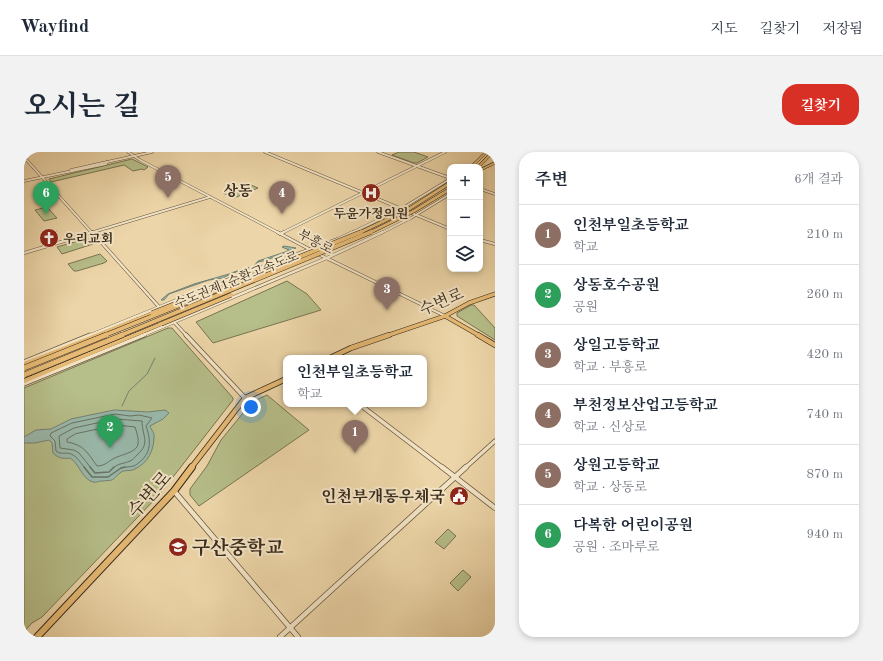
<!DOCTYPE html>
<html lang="ko">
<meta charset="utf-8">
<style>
body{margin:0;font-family:"Old Standard TT","Noto Serif KR",serif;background:#f2f2f3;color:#1f2937}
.controls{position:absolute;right:12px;top:12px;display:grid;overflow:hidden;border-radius:8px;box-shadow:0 2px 6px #0003}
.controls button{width:36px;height:36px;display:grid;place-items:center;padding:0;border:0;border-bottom:1px solid #e0e1e3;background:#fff;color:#1f2937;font:20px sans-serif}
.you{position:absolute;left:227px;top:255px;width:14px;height:14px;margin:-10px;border:3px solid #fff;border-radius:50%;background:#1a73e8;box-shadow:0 0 0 6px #1a73e833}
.badge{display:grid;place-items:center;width:26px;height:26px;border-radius:50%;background:#d93025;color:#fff;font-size:13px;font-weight:700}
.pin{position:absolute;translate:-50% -33px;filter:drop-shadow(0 1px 2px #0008)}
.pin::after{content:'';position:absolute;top:21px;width:14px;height:12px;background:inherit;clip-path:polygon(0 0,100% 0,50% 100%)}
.popup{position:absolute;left:259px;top:203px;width:144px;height:52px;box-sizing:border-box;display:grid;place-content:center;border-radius:8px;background:#fff;filter:drop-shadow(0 1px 3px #0005);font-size:13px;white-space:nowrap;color:#747a83}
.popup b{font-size:15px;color:#1f2937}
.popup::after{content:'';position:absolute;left:50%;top:100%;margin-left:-8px;border:8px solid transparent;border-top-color:#fff}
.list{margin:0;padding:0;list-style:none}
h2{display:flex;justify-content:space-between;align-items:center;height:52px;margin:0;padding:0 16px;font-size:17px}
h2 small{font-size:13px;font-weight:400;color:#747a83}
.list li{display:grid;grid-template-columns:26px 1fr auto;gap:12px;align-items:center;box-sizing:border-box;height:60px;padding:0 16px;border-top:1px solid #e0e1e3}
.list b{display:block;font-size:15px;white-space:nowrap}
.list p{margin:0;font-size:13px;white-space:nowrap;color:#747a83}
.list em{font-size:13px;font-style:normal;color:#747a83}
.icon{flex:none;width:22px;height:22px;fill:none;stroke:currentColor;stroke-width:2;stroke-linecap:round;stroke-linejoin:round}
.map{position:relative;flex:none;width:471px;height:485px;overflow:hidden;border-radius:16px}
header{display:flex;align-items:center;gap:24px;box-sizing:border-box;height:56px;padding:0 20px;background:#fff;border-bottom:1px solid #e0e1e3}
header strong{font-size:19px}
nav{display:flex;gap:22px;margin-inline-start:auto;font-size:14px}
.intro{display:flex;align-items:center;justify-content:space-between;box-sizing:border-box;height:96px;padding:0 24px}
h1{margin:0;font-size:28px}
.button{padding:10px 18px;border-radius:16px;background:#d93025;color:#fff;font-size:14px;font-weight:700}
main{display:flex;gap:24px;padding:0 24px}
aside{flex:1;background:#fff;border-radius:16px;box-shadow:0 2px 6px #0003}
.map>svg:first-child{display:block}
</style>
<header>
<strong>Wayfind</strong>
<nav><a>지도</a><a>길찾기</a><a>저장됨</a></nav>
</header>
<div class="intro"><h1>오시는 길</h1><a class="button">길찾기</a></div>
<main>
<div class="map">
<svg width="471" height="485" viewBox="0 0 471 485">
<rect width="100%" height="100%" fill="#ecd5a8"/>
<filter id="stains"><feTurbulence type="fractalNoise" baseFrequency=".005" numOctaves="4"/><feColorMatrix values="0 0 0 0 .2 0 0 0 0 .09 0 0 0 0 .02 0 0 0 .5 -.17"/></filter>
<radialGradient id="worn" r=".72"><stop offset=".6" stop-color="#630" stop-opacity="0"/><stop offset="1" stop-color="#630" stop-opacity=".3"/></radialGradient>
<!-- green -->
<g fill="#b6be89" stroke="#787452">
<polygon points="375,0 390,0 404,5 393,11 390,11 368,3"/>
<polygon points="108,7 124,15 120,18 118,17 109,19 100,13 27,30 25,27"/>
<polygon points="222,31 234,36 210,46 199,41"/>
<polygon points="23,55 33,66 20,69 11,58"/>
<polygon points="65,87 69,92 38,102 33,95 57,88 59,89"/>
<polygon points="76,102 83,109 80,111 53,119 50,119 44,112"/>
<polygon points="263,129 283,142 297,158 189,191 172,170"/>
<polygon points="447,153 450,153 471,176 471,188 433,164 433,161"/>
<polygon points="144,176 148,176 209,246 209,248 135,343 18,465 8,471 0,480 0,236"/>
<polygon points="243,243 285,278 175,354 166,343 166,337 183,314 197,288 228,250"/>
<polygon points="424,377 432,384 420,397 411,390"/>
<polygon points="439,418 447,425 434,439 426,431"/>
</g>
<!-- water -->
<g fill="#99b8aa" stroke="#738071">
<polygon points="260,94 272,96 243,108 234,110 230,114 210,120 199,126 185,128 145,142 140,148 137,148 144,142 170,132 219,118 230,114 234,109 261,100 265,98 258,95"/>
<path d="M90,258L124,260L141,258L145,261L139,267L126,274C127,278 131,281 130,285C130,298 124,311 111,317C106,320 100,317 96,321C86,329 92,328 78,329C74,329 73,331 69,330C58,327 55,311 46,306C39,307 34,306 29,301L28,291L25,288L11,291H0V285L12,278L27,277L47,267Z"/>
</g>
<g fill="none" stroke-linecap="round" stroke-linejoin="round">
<!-- shore-far1 -->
<g stroke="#697262" stroke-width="1">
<path d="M93,273L111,275C119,298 112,298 93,305C85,308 82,314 73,314C63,300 60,293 43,290V287L51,282Z"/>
<path d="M61,316C57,312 53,304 47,302C42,300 37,303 32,299L31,289L26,284L27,281L48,271L91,262L106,264L115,263L128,266L122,274C128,291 127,304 110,314C106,315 100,315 97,316"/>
<path d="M67,316L55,301L50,298L36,296L35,284L50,276L91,267L118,269C118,284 127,291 113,303C111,305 109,308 106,309C99,312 95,311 89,316"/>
</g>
<!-- shore -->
<g stroke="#697262" stroke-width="1.5">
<polyline points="60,315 68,325 84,325 97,316 101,315"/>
<polyline points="66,315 71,321 85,320 90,315"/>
</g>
<!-- stream -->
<polyline stroke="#738071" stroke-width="1" points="98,254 105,239 123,222 131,206"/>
<defs>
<g id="minor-far3">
<polyline points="104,0 116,8 255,81"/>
<polyline points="241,0 426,77"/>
<polyline points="354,0 426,26"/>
<polyline points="0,5 68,81"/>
<polyline points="47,18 128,0"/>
<polyline points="0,29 82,12 83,10"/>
<polyline points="456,37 471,42"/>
<polyline points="66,81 186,45"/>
<polyline points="258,81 421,0"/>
<polyline points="327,81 377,57 426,27"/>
<polyline points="357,81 387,66 426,42"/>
</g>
<g id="minor-far2">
<polyline points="68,80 136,156"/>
<polyline points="253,80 285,97"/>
<polyline points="256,82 260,80"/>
<polyline points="456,88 471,92"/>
<polyline points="0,101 70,80"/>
<polyline points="292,101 421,164"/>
<polyline points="149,169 163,184"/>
<polyline points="64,184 192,132 314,87 329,80"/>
<polyline points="117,184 305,105 359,80"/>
</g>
<g id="minor-far1">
<polyline points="162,183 221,246"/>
<polyline points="0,210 66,183"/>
<polyline points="0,232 120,183"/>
<polyline points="335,252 419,316"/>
<polyline points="441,316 471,289"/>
</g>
<g id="minor">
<polyline points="418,315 471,356"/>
<polyline points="150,339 274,485"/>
<polyline points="256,485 442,315"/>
</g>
<g id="major-far2">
<polyline points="421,164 456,184"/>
<polyline points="362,184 421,164 445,151 471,142"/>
</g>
<g id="major-far1">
<polyline points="454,183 471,193"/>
<polyline points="306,206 327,196 365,183"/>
<polyline points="167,316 221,246 262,227"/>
</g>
<polyline id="major" points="13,485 150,339 168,315"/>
<g id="highway">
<polygon points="461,0 464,0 449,15 446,15"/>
<polygon points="467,0 470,0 456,15 453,15"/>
<polygon points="471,10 471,12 456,19 456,17"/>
<polygon points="127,160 129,160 130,161 129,162 0,214 0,210"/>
<polygon points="135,171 139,171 139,173 0,231 0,227"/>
</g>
</defs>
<!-- minor-far3 casing -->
<use href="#minor-far3" stroke="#66563e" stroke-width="3"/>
<!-- minor-far2 casing -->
<use href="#minor-far2" stroke="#66563e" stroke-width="3.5"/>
<!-- minor-far1 casing -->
<use href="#minor-far1" stroke="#66563e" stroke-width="5"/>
<!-- minor casing -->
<use href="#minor" stroke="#66563e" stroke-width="6"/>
<!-- major-far2 casing -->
<use href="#major-far2" stroke="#392b1b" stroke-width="4.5"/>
<!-- major-far1 casing -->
<use href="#major-far1" stroke="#392b1b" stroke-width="6"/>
<!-- major casing -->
<use href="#major" stroke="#392b1b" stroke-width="8"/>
<!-- highway casing -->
<use href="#highway" stroke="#392b1b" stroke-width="1"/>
<!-- minor-far3 -->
<use href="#minor-far3" stroke="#f3e4c6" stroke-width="2"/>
<!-- minor-far2 -->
<use href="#minor-far2" stroke="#f3e4c6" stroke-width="2.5"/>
<!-- minor-far1 -->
<use href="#minor-far1" stroke="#f3e4c6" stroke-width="3.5"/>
<!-- minor -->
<use href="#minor" stroke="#f3e4c6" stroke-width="4.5"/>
<!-- major-far2 -->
<use href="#major-far2" stroke="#e6ba74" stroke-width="3.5"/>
<!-- major-far1 -->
<use href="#major-far1" stroke="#e6ba74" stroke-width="4.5"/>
<!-- major -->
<use href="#major" stroke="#e6ba74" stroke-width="6"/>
<!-- highway -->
<use href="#highway" fill="#e6ba74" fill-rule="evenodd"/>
<defs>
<g id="highway-bridge-far2">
<polyline points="335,81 385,57 426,31"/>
<polyline points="345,81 390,59 426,37"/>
</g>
<g id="highway-bridge-far1">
<polyline points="128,161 181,140"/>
<polyline points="137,172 207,143"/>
<polyline points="79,184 337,80"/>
<polyline points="95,184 347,80"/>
</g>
<g id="highway-bridge">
<polyline points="0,216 82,183"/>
<polyline points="0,223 98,183"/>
</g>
</defs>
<!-- highway-bridge-far2 casing -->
<use href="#highway-bridge-far2" stroke="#392b1b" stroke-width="4" stroke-linecap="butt"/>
<!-- highway-bridge-far1 casing -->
<use href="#highway-bridge-far1" stroke="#392b1b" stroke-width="5" stroke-linecap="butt"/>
<!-- highway-bridge casing -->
<use href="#highway-bridge" stroke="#392b1b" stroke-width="6" stroke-linecap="butt"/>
<!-- highway-bridge-far2 -->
<use href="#highway-bridge-far2" stroke="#e6ba74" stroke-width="3"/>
<!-- highway-bridge-far1 -->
<use href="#highway-bridge-far1" stroke="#e6ba74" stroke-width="4"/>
<!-- highway-bridge -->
<use href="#highway-bridge" stroke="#e6ba74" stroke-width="5"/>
</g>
<!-- icons -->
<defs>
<symbol id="hospital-disc" viewBox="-11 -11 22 22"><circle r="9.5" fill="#8f2418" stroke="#f3e4c6"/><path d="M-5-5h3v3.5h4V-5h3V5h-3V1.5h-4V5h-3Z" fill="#fff"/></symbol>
<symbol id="church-disc" viewBox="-11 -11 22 22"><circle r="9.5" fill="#8f2418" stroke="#f3e4c6"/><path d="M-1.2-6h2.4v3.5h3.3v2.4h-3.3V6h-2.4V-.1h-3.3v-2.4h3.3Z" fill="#fff"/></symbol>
<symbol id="civic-disc" viewBox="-11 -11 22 22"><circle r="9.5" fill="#8f2418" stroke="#f3e4c6"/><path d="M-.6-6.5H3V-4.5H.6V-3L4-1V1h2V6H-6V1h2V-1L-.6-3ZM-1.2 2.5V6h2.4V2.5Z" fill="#fff"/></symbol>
<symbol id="school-disc" viewBox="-11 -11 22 22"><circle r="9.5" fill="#8f2418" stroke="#f3e4c6"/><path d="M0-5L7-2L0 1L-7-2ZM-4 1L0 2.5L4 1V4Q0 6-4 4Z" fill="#fff"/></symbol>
</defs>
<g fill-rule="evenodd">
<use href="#hospital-disc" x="336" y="30" width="22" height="22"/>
<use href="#church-disc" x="14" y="75" width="22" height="22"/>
<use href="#civic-disc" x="424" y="333" width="22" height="22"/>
<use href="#school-disc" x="143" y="384" width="22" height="22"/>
</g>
<g text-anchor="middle" stroke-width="4" stroke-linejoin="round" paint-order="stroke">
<!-- far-poi labels -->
<g font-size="13" font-weight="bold" fill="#392b1b" stroke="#f3e4c6">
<text x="347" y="66">두윤가정의원</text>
<text x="39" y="91" text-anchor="start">우리교회</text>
</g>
<!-- far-street labels -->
<g font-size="13" fill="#392b1b" stroke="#f3e4c6">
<text transform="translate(292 89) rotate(28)" y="5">부흥로</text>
<text transform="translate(212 127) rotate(-22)" y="5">수도권제1순환고속도로</text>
</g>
<!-- far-quarter labels -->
<g font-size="15" font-weight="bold" fill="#392b1b" stroke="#f3e4c6">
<text x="214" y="44">상동</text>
</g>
<!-- street labels -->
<g font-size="16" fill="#392b1b" stroke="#f3e4c6">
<text transform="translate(417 149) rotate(-23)" y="6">수변로</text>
</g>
<!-- poi labels -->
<g font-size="16" font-weight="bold" fill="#392b1b" stroke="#f3e4c6" text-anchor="end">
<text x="421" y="350">인천부개동우체국</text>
</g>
<!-- near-street labels -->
<g font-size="19" fill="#392b1b" stroke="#f3e4c6">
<text transform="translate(125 342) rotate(-48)" y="7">수변로</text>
</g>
<!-- near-poi labels -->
<g font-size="19" font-weight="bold" fill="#392b1b" stroke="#f3e4c6" text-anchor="start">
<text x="168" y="402">구산중학교</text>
</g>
</g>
<rect width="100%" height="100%" filter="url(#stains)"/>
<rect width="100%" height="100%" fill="url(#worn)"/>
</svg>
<div class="controls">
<button>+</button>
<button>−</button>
<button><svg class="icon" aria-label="layers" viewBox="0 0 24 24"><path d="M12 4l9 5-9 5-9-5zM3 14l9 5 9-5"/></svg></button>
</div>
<div class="you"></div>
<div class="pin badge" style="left:331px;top:301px;background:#8d6e63">1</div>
<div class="popup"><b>인천부일초등학교</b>학교</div>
<div class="pin badge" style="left:86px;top:296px;background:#2e9e5b">2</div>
<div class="pin badge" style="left:363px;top:158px;background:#8d6e63">3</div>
<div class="pin badge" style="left:258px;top:62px;background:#8d6e63">4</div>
<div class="pin badge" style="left:144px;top:46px;background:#8d6e63">5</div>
<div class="pin badge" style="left:22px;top:62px;background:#2e9e5b">6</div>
</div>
<aside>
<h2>주변<small>6개 결과</small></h2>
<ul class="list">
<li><span class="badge" style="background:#8d6e63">1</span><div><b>인천부일초등학교</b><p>학교</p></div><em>210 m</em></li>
<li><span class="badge" style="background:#2e9e5b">2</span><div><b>상동호수공원</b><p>공원</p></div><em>260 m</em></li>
<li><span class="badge" style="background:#8d6e63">3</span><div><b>상일고등학교</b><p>학교 · 부흥로</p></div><em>420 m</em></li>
<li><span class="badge" style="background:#8d6e63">4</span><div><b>부천정보산업고등학교</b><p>학교 · 신상로</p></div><em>740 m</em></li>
<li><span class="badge" style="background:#8d6e63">5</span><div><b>상원고등학교</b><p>학교 · 상동로</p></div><em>870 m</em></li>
<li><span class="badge" style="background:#2e9e5b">6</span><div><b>다복한 어린이공원</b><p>공원 · 조마루로</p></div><em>940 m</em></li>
</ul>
</aside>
</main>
